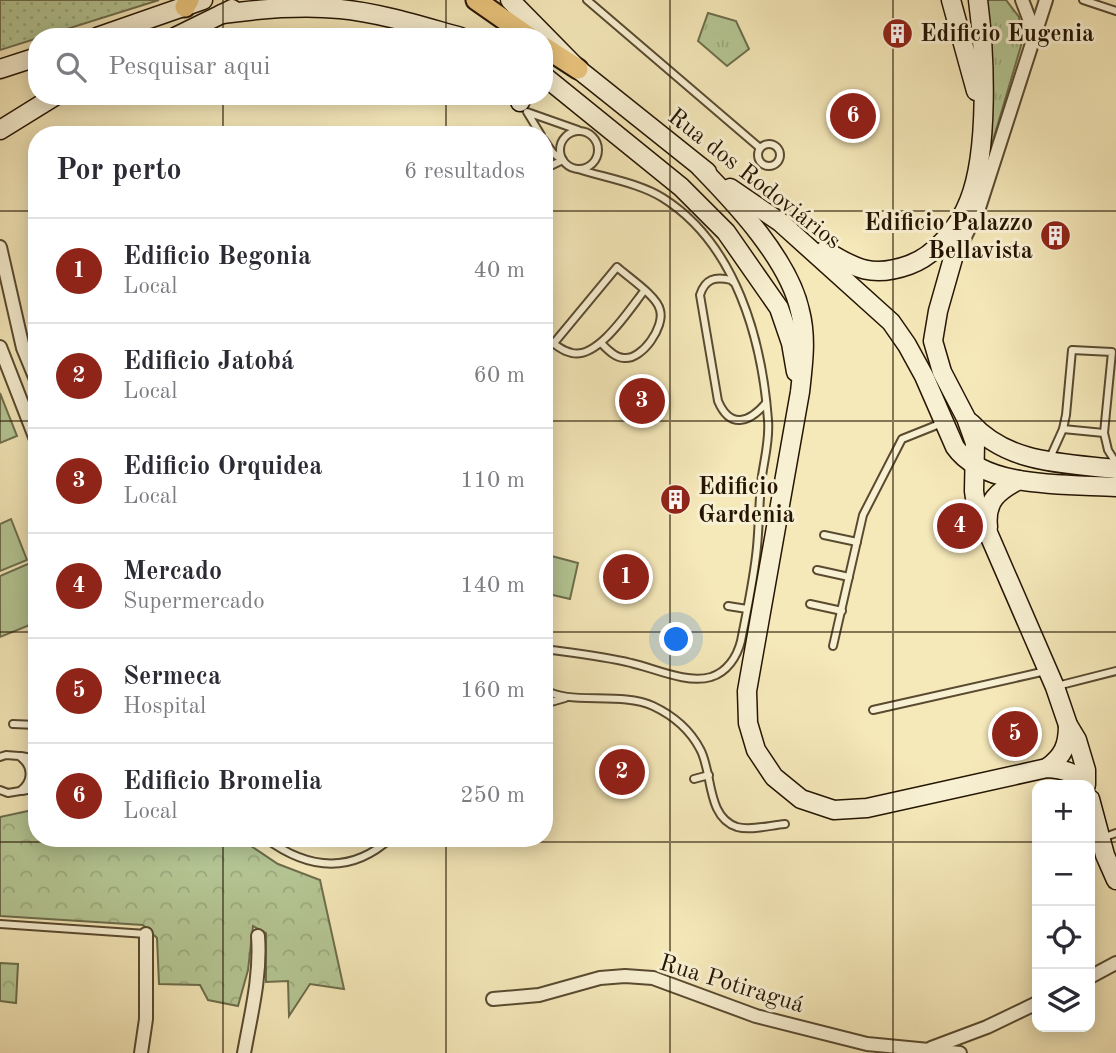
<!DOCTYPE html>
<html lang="pt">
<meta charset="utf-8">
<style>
body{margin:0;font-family:"Old Standard TT",serif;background:#f7f7f7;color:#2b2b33}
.controls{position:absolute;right:21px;bottom:21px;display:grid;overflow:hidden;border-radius:14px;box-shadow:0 4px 18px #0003}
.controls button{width:63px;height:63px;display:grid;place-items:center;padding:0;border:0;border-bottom:2px solid #e1e1e2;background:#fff;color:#2b2b33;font:35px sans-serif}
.you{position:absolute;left:677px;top:640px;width:24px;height:24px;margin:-18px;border:5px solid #fff;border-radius:50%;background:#1a73e8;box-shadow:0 0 0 10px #1a73e833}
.badge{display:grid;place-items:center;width:46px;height:46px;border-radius:50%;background:#8f2418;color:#fff;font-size:23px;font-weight:700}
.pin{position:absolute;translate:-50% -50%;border:4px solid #fff;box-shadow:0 2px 7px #0006}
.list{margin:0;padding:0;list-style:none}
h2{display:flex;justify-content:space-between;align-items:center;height:91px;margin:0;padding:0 28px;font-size:30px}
h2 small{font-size:23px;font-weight:400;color:#7c7c81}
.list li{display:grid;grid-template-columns:46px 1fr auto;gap:21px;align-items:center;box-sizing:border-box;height:105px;padding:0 28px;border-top:2px solid #e1e1e2}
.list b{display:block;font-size:26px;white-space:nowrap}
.list p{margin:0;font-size:23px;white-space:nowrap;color:#7c7c81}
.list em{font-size:23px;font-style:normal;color:#7c7c81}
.icon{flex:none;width:38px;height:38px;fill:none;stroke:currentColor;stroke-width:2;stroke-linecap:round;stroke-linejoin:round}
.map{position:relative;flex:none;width:1116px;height:1053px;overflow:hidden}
.search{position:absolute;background:#fff;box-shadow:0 4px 18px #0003;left:28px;top:28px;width:525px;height:77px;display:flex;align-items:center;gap:18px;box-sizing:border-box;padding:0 24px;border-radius:28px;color:#7c7c81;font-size:26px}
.panel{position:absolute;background:#fff;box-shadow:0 4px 18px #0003;left:28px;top:126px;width:525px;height:721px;border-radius:28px}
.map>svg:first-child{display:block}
</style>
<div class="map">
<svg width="1116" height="1053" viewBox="0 0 1116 1053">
<defs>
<pattern id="grass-dots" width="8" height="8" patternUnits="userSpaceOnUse" patternTransform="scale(1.75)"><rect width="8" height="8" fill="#b5c795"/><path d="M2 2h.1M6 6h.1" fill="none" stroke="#9caa7f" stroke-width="1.8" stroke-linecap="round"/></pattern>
<pattern id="forest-crowns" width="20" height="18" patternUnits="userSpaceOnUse" patternTransform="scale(1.75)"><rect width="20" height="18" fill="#b5c795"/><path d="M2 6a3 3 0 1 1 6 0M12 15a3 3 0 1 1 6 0" fill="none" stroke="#9caa7f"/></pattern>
<pattern id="park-tufts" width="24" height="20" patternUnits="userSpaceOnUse" patternTransform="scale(1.75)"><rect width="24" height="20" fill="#b5c795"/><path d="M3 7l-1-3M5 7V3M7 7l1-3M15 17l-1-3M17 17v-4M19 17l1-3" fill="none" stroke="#9caa7f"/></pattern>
</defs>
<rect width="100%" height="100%" fill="#f5e8b9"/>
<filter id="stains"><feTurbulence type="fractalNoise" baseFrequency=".00286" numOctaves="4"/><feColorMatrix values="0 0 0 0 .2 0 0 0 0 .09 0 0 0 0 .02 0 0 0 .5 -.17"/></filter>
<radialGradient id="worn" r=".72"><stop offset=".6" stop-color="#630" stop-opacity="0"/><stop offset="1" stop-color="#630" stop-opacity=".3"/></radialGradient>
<!-- grass -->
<polygon fill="url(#grass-dots)" stroke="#6d6e4c" stroke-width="2" points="0,0 159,0 0,50"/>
<!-- forest -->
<g fill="url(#forest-crowns)" stroke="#6d6e4c" stroke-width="2">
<polygon points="37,809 37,838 239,838 278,864 320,880 344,989 310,984 289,1016 288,981 266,982 266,933 253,926 248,970 238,1006 208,1000 200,985 159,984 157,938 143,925 0,916 0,817"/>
<polygon points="0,963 18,964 16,1003 0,1001"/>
</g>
<!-- park -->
<g fill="url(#park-tufts)" stroke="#6d6e4c" stroke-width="2">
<polygon points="983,0 1006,0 1019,17 1023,39 987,161"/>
<polygon points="708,13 736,21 749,49 727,66 698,41"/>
</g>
<!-- pitch -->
<g fill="#b5c795" stroke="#6d6e4c" stroke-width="2">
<polygon points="0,393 17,436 0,443"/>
<polygon points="11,519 27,560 0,571 0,524"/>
<polygon points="544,554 578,563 570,599 544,593"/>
<polygon points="37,560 37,622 0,637 0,576"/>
</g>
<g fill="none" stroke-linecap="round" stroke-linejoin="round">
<defs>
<g id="lane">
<polyline points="587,0 760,148"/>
<polyline points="1083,0 1116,11"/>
<circle cx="579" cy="150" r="19"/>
<polyline points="541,135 527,112 578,130"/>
<polyline points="544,140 553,153 561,159"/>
<circle cx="769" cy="155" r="11"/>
<polyline points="544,169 563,160"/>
<path d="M733,282L731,280C715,276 705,279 700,295L718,401C730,429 749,423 766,403"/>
<path d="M544,335C552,342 561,351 572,353C598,359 629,310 644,291"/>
<path d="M554,343L617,267C628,277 657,296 660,310C665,327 642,360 624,358C615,358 607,349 601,343"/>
<polyline points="1063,429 1104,433"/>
<polyline points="1049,460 1063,429 1066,415 1072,350 1112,352 1104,433 1108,450 1116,463"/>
<polyline points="824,535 857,542"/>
<polyline points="817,570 849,577"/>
<polyline points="810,604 842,611"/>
<polyline points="728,606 747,609"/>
<polyline points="833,646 863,515 902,439 942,423"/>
<path d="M544,649C573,653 602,656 631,663C654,668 686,684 711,677C727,672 737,657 741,641C747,610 754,579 757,547C759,526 759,505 761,484C763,463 770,442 768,420C762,340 736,244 663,198C639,183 606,178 578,169"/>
<polyline points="1057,686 1116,671"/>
<path d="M544,689C567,706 620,691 653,706C672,715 690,730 700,749C713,772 706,817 737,827C751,831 771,825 785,824"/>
<polyline points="544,704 565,698"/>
<polyline points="873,710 1046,671"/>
<polyline points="13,724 37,725"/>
<polyline points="21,756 37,759"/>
<path d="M0,757L6,755L19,756C33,766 33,781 20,791L8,793L0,790"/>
<polyline points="694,779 709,775"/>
<polyline points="22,791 37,788"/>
<path d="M265,838C307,869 350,875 391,838"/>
<polyline points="1102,838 1116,833"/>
<polyline points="0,924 146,934"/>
</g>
<g id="street">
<polyline points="1022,0 1035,34"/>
<polyline points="963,241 979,208 1046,0"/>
<polyline points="0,247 23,348 37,382"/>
<polyline points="0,347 37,442"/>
<polyline points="1090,977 1116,963"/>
<polyline points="493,999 539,995 600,978 625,976 653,978 756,1016 867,1044 960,1053"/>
<polyline points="931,1048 987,1027 1037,1003"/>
<polyline points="141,1053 146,1019 146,934"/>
<path d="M244,1053C251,1014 261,976 258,936"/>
</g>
<g id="secondary">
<polyline points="510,0 578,69 707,172"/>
<polyline points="951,0 976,91"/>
<path d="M222,14C261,9 301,5 340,9C381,13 421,26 461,37"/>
<polyline points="97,37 203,0"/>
<polyline points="175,37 232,9"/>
<polyline points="0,69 37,57"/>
<polyline points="544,76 681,187 726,232 779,308 791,343 796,372"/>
<polyline points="520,102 523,96"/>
<polyline points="0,130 55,96"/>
<path d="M700,167C736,204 789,260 800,311C807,338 803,365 800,392L747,691L748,723L756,750L774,777L801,799L834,810L867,808L1047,768C1063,769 1076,772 1085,785"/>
<path d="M730,188L780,222L891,322L907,345L924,376L955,447C984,489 1069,484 1116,487"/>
<polyline points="969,202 938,311 933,341 942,372 966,418 975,443 974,491 976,505 1055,687 1068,725 1077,740 1086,770 1086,785"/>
<path d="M825,250C855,269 873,278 909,265C935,256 959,227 969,201C989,152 985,53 978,0"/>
<path d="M971,423C1008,464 1064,463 1116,469"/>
<path d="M988,527C985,501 998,491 1019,480"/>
<path d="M1047,768C1063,756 1068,746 1068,725"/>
<polyline points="1090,799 1105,855 1116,880"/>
</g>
<g id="primary">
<polyline points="476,0 529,37"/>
<polyline points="185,7 189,0"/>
<polyline points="544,47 578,69"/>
</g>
</defs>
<!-- lane casing -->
<use href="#lane" stroke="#594a30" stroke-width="10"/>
<!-- street casing -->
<use href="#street" stroke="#594a30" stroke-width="16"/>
<!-- secondary casing -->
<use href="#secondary" stroke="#251503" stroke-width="21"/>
<!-- primary casing -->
<use href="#primary" stroke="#251503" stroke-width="23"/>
<!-- lane -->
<use href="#lane" stroke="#f8f0d2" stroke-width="6"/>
<!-- street -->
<use href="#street" stroke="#f8f0d2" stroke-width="12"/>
<!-- secondary -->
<use href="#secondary" stroke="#f8f0d2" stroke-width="18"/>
<!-- primary -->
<use href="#primary" stroke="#eac47c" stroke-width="19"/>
</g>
<!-- grid -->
<path fill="none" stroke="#251503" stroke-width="2" stroke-opacity="0.55" d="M223,0V37M446,0V37M670,0V1053M893,0V1053M223,96V135M446,96V135M0,211H37M544,211H1116M0,421H37M544,421H1116M0,632H37M544,632H1116M223,838V1053M446,838V1053M0,842H1037M1090,842H1116"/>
<!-- icons -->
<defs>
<symbol id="building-disc" viewBox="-11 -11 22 22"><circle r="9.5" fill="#8f2418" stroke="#f8f0d2"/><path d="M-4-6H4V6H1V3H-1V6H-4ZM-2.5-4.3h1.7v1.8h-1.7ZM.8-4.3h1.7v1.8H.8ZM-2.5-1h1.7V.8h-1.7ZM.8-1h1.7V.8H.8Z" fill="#fff"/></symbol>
</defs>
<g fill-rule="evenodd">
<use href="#building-disc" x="880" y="16" width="35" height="35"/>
<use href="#building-disc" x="1038" y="218" width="35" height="35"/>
<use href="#building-disc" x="658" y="482" width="35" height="35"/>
</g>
<g text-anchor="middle" stroke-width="6" stroke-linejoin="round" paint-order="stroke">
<!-- poi labels -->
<g font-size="24" font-weight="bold" fill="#251503" stroke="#f8f0d2" text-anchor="start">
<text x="920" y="41">Edificio Eugenia</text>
<text x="1033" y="230" text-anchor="end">Edificio Palazzo<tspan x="1033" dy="28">Bellavista</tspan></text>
<text x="698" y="494">Edificio<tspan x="698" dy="28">Gardenia</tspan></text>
</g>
<!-- street labels -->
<g font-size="24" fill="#251503" stroke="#f8f0d2">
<text transform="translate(755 178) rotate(38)" y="8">Rua dos Rodoviários</text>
<text transform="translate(732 983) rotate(17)" y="8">Rua Potiraguá</text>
</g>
</g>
<rect width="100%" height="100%" filter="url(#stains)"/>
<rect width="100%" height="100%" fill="url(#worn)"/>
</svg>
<div class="controls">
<button>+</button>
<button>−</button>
<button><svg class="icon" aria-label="locate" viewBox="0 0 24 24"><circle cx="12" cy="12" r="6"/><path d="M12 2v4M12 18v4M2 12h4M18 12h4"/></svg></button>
<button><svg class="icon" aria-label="layers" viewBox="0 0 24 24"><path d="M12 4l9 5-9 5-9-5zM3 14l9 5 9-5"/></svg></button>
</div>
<div class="you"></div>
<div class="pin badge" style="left:626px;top:577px">1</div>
<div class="pin badge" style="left:622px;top:772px">2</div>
<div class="pin badge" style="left:642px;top:401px">3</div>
<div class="pin badge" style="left:960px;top:526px">4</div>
<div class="pin badge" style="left:1015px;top:734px">5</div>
<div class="pin badge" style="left:853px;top:116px">6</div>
<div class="search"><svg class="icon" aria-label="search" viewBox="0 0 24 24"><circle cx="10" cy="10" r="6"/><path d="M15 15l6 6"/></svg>Pesquisar aqui</div>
<section class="panel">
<h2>Por perto<small>6 resultados</small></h2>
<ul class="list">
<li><span class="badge">1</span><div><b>Edificio Begonia</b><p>Local</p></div><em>40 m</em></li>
<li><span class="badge">2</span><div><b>Edificio Jatobá</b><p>Local</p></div><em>60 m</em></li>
<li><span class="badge">3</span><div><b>Edificio Orquidea</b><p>Local</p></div><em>110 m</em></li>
<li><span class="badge">4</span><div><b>Mercado</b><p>Supermercado</p></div><em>140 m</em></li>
<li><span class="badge">5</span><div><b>Sermeca</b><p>Hospital</p></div><em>160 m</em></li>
<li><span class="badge">6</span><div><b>Edificio Bromelia</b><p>Local</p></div><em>250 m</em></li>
</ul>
</section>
</div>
